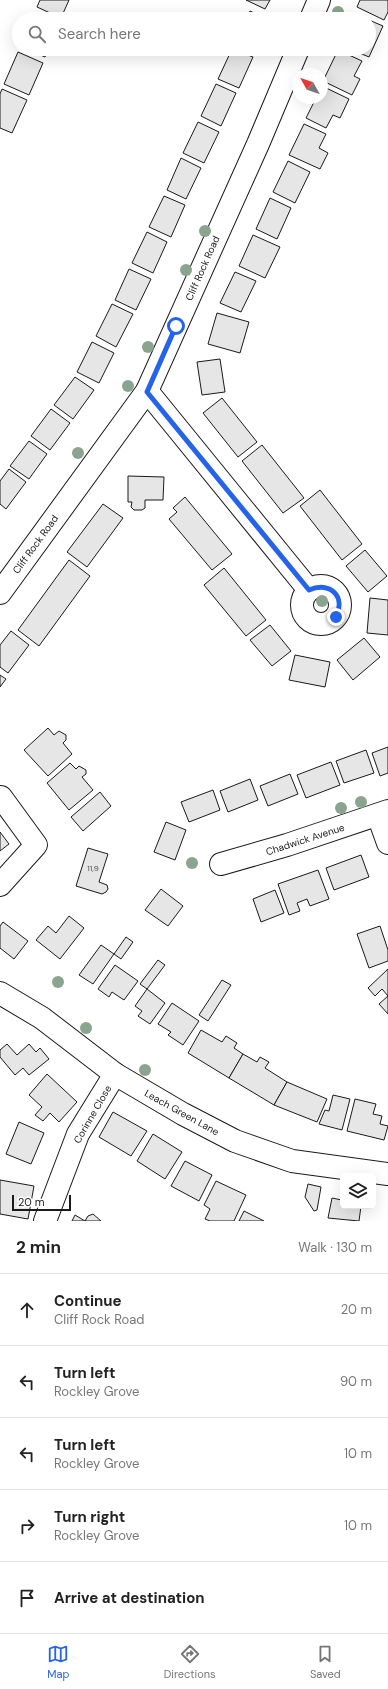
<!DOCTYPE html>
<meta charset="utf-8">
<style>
body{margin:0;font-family:"DM Sans",sans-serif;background:#f2f2f2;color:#222}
.controls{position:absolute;right:12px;bottom:12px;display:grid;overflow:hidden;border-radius:6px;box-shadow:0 4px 16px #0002}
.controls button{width:36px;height:36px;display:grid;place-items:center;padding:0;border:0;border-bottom:1px solid #e0e0e0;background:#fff;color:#222;font:20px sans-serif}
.compass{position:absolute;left:292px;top:68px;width:36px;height:36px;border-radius:50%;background:#fff;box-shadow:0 4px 16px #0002;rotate:310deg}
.scale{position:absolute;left:12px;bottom:10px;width:59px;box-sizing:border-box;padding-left:4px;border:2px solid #1a1a1a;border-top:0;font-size:11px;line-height:14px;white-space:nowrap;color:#1a1a1a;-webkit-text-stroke:3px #fff;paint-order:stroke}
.stop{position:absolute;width:12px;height:12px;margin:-9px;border:3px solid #2563eb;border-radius:50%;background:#fff}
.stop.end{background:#2563eb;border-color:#fff;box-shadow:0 1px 4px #0008}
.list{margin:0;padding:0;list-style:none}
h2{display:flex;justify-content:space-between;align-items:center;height:52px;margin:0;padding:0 16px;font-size:17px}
h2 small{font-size:13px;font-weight:400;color:#767676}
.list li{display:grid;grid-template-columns:26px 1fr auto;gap:12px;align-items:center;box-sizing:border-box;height:72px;padding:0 16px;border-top:1px solid #e0e0e0}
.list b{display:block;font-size:15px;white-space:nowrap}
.list p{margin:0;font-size:13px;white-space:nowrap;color:#767676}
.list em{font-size:13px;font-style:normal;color:#767676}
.icon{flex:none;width:22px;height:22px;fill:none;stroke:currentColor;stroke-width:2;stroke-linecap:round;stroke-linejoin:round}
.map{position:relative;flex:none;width:388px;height:1221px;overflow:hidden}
.search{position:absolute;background:#fff;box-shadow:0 4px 16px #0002;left:12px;right:12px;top:12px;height:44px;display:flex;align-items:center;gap:10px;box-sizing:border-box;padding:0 14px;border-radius:22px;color:#767676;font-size:15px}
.sheet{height:412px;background:#fff}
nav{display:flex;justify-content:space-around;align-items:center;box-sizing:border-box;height:56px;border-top:1px solid #e0e0e0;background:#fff;font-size:11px;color:#767676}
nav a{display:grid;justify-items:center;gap:2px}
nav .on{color:#2563eb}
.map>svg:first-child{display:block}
</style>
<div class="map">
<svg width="388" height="1221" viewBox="0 0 388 1221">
<rect width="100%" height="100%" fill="#fff"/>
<!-- building -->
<g fill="#e6e6e6" stroke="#1a1a1a">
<polygon points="40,0 69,0 61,18 37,7"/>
<polygon points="246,0 270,0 265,9"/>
<polygon points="360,0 388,0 388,12 384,20 357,7"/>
<polygon points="250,11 267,19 246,19"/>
<polygon points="355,13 368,19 352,19"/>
<polygon points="35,14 46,19 33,19"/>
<polygon points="369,20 383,26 369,57 350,49 369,49"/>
<polygon points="27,49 49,49 45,57"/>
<polygon points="232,49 253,57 239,88 218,79"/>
<polygon points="338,50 362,61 354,76 360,79 352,95 323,81"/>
<polygon points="18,52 43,63 29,95 4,84"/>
<polygon points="216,84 236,93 221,126 201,116"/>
<polygon points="322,86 349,99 340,118 333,115 326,128 306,118 316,98 322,98"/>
<polygon points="2,89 27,100 12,133 0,128 0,94"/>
<polygon points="198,122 219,132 204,163 183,153"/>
<polygon points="304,124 326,134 319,148 328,153 320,169 289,155"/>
<polygon points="181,158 201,168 186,199 167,190"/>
<polygon points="288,161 310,172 295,203 273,192"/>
<polygon points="164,196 185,205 171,237 149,227"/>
<polygon points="270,198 291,208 277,239 256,229"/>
<polygon points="147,232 167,242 153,273 132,263"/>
<polygon points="253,235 280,247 265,278 239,266"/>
<polygon points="129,269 151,279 136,310 115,300"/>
<polygon points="235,272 256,281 241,312 220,303"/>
<polygon points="112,304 133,314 116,347 96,336"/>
<polygon points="217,313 249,322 240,353 208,344"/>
<polygon points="92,342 114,353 99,383 77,372"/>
<polygon points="220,359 225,392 202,395 197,362"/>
<polygon points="75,377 94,390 73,419 54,405"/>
<polygon points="222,398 257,442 238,457 203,413"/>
<polygon points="51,409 70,423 50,450 31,436"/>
<polygon points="29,441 47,454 29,479 10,466"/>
<polygon points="262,445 304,498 283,513 242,461"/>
<polygon points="9,469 26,482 6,509 0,504 0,481"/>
<polygon points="128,476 164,477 163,500 145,500 145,508 142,510 134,510 131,507 132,502 128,502"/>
<polygon points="320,490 362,544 342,560 300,506"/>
<polygon points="185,497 232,554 212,570 169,519 177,512 173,508"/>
<polygon points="103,504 123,518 87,567 67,552"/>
<polygon points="365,550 387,576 368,592 346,566"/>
<polygon points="69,560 90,576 39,646 18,630"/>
<polygon points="224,568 266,620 246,636 204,585"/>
<polygon points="370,598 388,600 388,635 367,633"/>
<polygon points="270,625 291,651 272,666 250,640"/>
<polygon points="11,631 29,645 8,673 0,667 0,645"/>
<polygon points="364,638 380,657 353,680 337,660"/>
<polygon points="295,655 330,662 325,687 289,680"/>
<polygon points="0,675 6,679 0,687"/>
<polygon points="48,728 54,735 59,731 66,735 66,740 63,743 72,754 48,776 24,750"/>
<polygon points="388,747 388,773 380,776 372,753"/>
<polygon points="366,750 374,773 344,783 336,761"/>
<polygon points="331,762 340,785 306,798 297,775"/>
<polygon points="70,763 76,769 79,766 86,770 86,774 82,777 93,790 69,810 47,783"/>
<polygon points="290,774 298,794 268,806 260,786"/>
<polygon points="250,779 258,800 228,812 220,791"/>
<polygon points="213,790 220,810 189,822 181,802"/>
<polygon points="100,792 111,806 83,831 71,817"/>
<polygon points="166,822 186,830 175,860 154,852"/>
<polygon points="0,832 9,844 0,851"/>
<polygon points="88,848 108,854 99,882 107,885 108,889 106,892 102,894 76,886"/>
<polygon points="361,855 369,877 334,890 326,868"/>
<polygon points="318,870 329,899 310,906 307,899 297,903 300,911 289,915 278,884"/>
<polygon points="161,889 183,906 168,926 145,910"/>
<polygon points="275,890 284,913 261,922 253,899"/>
<polygon points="69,916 84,928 60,959 36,940 48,926 56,933"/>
<polygon points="3,922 28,941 14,959 0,948 0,926"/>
<polygon points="380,926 388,950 388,961 369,968 357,934"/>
<polygon points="126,937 133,942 121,959 114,954"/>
<polygon points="101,945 114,954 93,984 79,975"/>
<polygon points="158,960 165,965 147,989 140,984"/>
<polygon points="115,965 138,981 124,1000 112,992 109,997 98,989"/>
<polygon points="388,969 388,996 382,989 375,996 368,988"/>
<polygon points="222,980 231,985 208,1021 199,1015"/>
<polygon points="147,989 165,1003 150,1024 138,1016 142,1011 135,1006"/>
<polygon points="388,996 388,1014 379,1004"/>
<polygon points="172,1003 199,1021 183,1045 168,1035 171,1032 158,1024"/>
<polygon points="201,1030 222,1042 226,1036 237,1043 234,1048 243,1054 229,1078 188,1053"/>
<polygon points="7,1044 17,1055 29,1044 36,1052 40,1048 49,1059 29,1075 23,1068 15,1075 0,1057 0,1050"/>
<polygon points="243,1054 257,1062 260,1057 269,1062 265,1068 287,1082 274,1105 229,1078"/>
<polygon points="47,1074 77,1102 59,1122 50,1113 43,1121 35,1115 42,1107 29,1095"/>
<polygon points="287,1082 327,1099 317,1122 274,1105"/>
<polygon points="333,1095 350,1099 342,1130 319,1124 325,1110 329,1111"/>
<polygon points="355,1099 376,1104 373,1114 382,1116 380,1124 388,1126 384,1140 347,1131"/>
<polygon points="113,1112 147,1131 131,1156 99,1137"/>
<polygon points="19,1122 44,1133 31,1164 6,1154"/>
<polygon points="153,1134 182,1152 165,1179 137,1161"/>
<polygon points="185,1161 212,1175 199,1201 171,1186"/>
<polygon points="0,1180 34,1186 28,1219 0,1214"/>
<polygon points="216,1181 246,1195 234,1221 210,1221 205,1219 210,1209 204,1205"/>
<polygon points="308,1184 321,1187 317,1210 314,1211 305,1197"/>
<polygon points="343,1197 343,1206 361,1206 359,1221 328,1218 332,1198 342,1200"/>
<polygon points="244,1211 264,1221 239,1221"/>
<polygon points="93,1214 101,1221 72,1221 75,1215 85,1221 88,1216"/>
</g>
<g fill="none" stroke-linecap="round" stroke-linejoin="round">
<defs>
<g id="minor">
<polyline points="311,19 319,0"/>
<polyline points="147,391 309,590"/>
<circle cx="321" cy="605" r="19"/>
<polyline points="0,593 147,391 258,144 298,49"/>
<polyline points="378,815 388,843"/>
<polyline points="221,864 287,845 388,811"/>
<polyline points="0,885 36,845 1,797"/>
<polyline points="0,993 42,1018 115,1074 183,1114 235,1141 292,1161 388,1174"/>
<polyline points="45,1221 78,1134 115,1074"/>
</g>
</defs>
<!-- minor casing -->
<use href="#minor" stroke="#1a1a1a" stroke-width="24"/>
<!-- minor -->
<use href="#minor" stroke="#fff" stroke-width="22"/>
</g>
<!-- trees -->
<g fill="#8aa48f">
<circle cx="338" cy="12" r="6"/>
<circle cx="205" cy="231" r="6"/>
<circle cx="186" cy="270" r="6"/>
<circle cx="148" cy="347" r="6"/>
<circle cx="128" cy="386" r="6"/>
<circle cx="78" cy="453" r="6"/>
<circle cx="322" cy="601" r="6"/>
<circle cx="361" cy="802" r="6"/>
<circle cx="341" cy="808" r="6"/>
<circle cx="192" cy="863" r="6"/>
<circle cx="58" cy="982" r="6"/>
<circle cx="86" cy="1028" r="6"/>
<circle cx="145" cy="1070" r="6"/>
</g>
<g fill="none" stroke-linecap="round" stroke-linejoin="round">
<!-- route -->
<path stroke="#2563eb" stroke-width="5" d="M176,326L147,392L309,590C330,581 346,596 336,617"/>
</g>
<g text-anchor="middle" stroke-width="3" stroke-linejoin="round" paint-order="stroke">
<!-- number labels -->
<g font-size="8" fill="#4d4d4d">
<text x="93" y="871">11,9</text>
</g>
<!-- street labels -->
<g font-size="10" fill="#1a1a1a" stroke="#fff">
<text transform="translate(202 268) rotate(-66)" y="4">Cliff Rock Road</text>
<text transform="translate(35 544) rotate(-54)" y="4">Cliff Rock Road</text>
<text transform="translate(305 839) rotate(-18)" y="4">Chadwick Avenue</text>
<text transform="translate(182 1112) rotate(29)" y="4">Leach Green Lane</text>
<text transform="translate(92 1114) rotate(-60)" y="4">Corinne Close</text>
</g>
</g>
</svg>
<div class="controls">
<button><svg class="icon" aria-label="layers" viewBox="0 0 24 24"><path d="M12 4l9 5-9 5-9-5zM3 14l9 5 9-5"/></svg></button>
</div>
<svg class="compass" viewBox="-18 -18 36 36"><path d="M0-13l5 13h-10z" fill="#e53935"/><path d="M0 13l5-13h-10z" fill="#767676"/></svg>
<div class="scale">20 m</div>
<div class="stop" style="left:176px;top:326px"></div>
<div class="stop end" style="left:336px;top:617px"></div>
<div class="search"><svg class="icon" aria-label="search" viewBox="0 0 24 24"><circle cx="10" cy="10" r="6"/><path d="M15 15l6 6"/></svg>Search here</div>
</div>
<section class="sheet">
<h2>2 min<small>Walk · 130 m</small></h2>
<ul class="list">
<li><svg class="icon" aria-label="ahead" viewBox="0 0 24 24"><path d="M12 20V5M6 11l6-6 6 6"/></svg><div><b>Continue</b><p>Cliff Rock Road</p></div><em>20 m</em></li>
<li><svg class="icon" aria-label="left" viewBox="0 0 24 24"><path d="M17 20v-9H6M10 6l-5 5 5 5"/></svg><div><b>Turn left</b><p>Rockley Grove</p></div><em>90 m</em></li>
<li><svg class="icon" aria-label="left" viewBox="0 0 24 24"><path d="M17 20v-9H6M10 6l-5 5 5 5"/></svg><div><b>Turn left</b><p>Rockley Grove</p></div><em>10 m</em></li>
<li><svg class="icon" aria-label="right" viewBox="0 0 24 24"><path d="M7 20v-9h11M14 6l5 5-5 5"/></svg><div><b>Turn right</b><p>Rockley Grove</p></div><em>10 m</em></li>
<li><svg class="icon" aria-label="arrive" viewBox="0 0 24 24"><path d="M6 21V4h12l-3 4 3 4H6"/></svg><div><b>Arrive at destination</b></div></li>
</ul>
</section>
<nav>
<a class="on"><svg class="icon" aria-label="map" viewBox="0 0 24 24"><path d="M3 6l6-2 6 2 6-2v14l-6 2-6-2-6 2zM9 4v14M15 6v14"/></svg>Map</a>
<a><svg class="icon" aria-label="directions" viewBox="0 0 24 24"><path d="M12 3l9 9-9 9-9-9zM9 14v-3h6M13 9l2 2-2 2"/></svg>Directions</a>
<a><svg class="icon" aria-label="saved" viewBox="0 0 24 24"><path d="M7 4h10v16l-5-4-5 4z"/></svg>Saved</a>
</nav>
